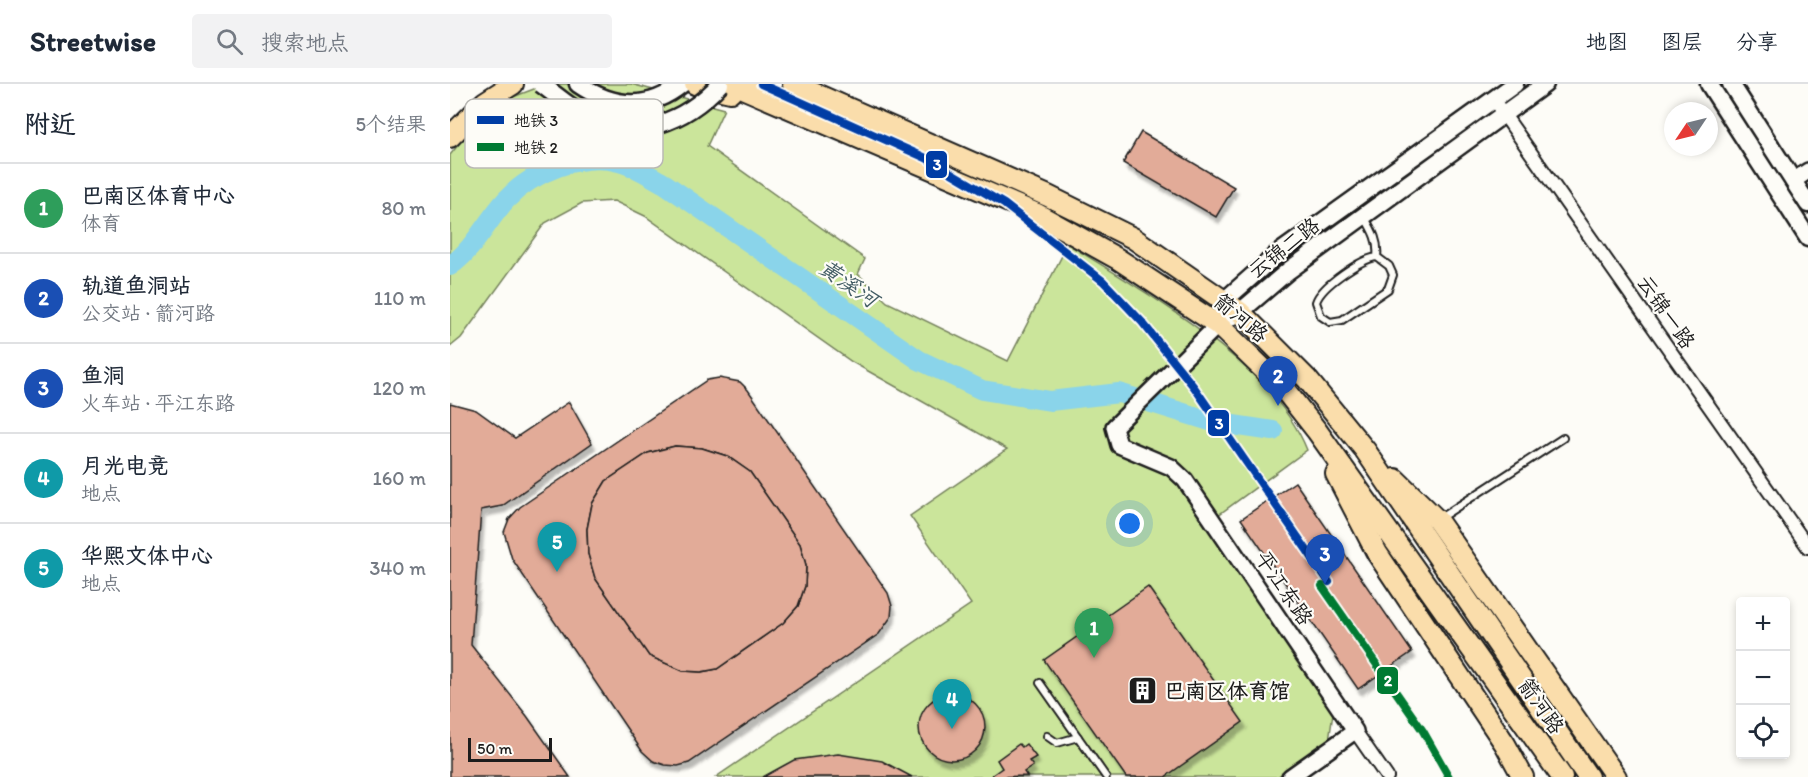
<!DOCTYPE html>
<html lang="zh">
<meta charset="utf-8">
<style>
body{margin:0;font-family:Itim,"LXGW WenKai TC",sans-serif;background:#f2f2f3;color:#1f2937}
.controls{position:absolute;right:18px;bottom:18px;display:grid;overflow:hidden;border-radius:6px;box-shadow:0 3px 9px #0003}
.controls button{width:54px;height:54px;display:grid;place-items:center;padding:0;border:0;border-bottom:2px solid #e0e1e3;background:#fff;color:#1f2937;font:30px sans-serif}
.compass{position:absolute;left:1214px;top:18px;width:54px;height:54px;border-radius:50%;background:#fff;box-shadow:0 3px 9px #0003;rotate:235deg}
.scale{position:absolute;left:18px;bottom:15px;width:84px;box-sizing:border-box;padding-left:6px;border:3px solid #1c1c1c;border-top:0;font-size:16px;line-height:21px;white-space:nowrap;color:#1c1c1c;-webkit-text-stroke:4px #fdfcf7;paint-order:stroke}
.you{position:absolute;left:680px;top:440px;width:21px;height:21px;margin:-15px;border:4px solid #fff;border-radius:50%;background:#1a73e8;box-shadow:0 0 0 9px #1a73e833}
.badge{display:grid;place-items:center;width:39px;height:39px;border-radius:50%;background:#1c1c1c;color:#fff;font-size:20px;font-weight:700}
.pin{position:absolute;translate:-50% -50px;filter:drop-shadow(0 2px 3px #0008)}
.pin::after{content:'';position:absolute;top:32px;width:21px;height:18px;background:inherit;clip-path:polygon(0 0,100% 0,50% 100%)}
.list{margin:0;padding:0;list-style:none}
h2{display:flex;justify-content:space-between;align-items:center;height:78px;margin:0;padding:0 24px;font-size:26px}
h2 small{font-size:20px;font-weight:400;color:#747a83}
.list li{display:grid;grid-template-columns:39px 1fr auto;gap:18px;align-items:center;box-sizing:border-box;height:90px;padding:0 24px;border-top:2px solid #e0e1e3}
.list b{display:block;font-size:22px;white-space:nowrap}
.list p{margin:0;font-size:20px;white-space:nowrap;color:#747a83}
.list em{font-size:20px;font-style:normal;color:#747a83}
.icon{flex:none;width:33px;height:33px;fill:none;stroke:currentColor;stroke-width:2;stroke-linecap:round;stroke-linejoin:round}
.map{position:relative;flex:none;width:1358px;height:693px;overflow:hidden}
header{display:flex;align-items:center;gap:36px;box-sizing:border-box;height:84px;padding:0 30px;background:#fff;border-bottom:2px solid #e0e1e3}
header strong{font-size:28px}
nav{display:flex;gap:33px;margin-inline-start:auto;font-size:21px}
.search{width:420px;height:54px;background:#f2f2f3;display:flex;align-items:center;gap:15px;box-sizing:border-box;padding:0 21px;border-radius:6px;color:#747a83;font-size:22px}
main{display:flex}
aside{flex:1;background:#fff}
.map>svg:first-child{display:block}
</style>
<header>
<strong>Streetwise</strong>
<div class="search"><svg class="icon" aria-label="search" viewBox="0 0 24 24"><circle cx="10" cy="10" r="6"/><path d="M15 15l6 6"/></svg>搜索地点</div>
<nav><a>地图</a><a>图层</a><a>分享</a></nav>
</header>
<main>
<aside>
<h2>附近<small>5个结果</small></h2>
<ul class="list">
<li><span class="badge" style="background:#2e9e5b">1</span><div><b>巴南区体育中心</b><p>体育</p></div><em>80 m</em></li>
<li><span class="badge" style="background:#1a4fb4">2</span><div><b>轨道鱼洞站</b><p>公交站 · 箭河路</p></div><em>110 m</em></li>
<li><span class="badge" style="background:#1a4fb4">3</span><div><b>鱼洞</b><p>火车站 · 平江东路</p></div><em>120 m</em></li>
<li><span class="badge" style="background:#0f9aa8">4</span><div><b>月光电竞</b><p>地点</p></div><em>160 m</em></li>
<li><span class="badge" style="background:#0f9aa8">5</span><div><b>华熙文体中心</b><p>地点</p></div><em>340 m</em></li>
</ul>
</aside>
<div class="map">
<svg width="1358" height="693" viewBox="0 0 1358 693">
<defs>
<filter id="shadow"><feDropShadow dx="3.5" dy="6" stdDeviation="1.5" flood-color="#0004"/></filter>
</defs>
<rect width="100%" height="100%" fill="#fdfcf7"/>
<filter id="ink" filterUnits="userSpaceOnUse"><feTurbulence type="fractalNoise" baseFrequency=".0167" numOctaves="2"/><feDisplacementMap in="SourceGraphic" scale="12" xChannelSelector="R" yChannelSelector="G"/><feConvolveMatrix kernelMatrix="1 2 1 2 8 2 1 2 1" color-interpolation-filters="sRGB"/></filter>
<g filter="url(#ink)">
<!-- green -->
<path fill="#cbe59b" stroke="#74805c" stroke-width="1.5" d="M97,0H181L274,25L257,62L415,175L408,190L437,218L558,277L618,160C695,209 822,278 857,366L756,440L883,629L879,657L827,693H266L521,520L460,432L557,365L402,278L195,132L164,117L132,119L95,139L11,254L0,263V71L30,34L63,13Z"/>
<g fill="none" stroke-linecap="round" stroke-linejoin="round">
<!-- river -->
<path stroke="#8ad4ea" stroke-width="20" d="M0,182C25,164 36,138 56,116C82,88 131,68 169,78C186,82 200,92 215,100L469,276L532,306L600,317L669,309L763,338L823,347"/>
</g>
<!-- building -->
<g fill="#e2ab98" stroke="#1c1c1c" stroke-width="1.5" fill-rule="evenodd" filter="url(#shadow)">
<polygon points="691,48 784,103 766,133 673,79"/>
<path d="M269,294L290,298L298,306L438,509L442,522L441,533L429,550L239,679L228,682L215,681L203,677L192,667L62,475L54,448L59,435L70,423L257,296ZM225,362L252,364L277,372L300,388L350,460L356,481L355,502L348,522L333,539L267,585L251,588L233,587L199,572L145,494L138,470L137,445L142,420L156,397L198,369Z"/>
<polygon points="119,318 142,359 52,422 31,426 21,561 77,632 120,693 0,693 0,319 26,326 65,354"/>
<polygon points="225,362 252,364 277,372 300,388 350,460 356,481 355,502 348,522 333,539 267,585 251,588 233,587 199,572 145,494 138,470 137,445 142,420 156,397 198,369"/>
<polygon points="845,398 962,568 908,605 791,435"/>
<polygon points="698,503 793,638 715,693 676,693 594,576"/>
<circle cx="502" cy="643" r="33"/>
<polygon points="569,660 572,663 576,660 586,673 579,677 583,682 574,688 577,692 544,693 542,691 552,684 547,676"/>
<polygon points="388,670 432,677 462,693 313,693 344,676"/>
</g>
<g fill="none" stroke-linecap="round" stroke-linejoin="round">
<defs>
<g id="service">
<path d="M914,132C922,146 929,157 927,173C911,175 871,202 866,218L871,232L880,238L892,236L938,205L943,191L939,182L927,173"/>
<polyline points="990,434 1113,354"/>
<polyline points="590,599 656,693"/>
<polyline points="597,652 607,659 628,653"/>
</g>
<g id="minor">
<polyline points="1043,15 1358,463"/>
<polyline points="905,647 937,693"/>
</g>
<g id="tertiary">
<polyline points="1343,97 1358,87"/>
<polyline points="768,241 664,343 669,361 721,383 735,396 905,647 840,693"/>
</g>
<g id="secondary">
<path d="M128,0C163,24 199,27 232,0"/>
<polyline points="1259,0 1358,154"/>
<polyline points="1281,0 1358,120"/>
<polyline points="772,228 775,216 826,171 1065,0"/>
<polyline points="768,241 790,228 838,187 1095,0"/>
</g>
<g id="trunk">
<polyline points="245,0 280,8"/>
<polyline points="283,0 587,130 668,175 768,241 834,305 867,347 1112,693"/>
<polyline points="343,0 598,112 683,154 790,228 857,295 915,366 1138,693"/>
<polyline points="0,53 35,18 63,0"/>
<polyline points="886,390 927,469 1055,660 1073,693"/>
<polyline points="945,395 987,436 1166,693"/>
</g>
</defs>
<!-- service casing -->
<use href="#service" stroke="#1c1c1c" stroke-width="10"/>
<!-- minor casing -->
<use href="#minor" stroke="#1c1c1c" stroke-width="16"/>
<!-- tertiary casing -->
<use href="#tertiary" stroke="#1c1c1c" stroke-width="20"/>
<!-- secondary casing -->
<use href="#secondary" stroke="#1c1c1c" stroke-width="21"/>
<!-- trunk casing -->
<use href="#trunk" stroke="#1c1c1c" stroke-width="24"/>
<!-- service -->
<use href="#service" stroke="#fdfcf7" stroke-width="6"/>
<!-- minor -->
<use href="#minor" stroke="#fdfcf7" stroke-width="12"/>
<!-- tertiary -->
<use href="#tertiary" stroke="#fdfcf7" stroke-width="15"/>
<!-- secondary -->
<use href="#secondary" stroke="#fdfcf7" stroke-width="16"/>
<!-- trunk -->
<use href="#trunk" stroke="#faddab" stroke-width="20"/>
<defs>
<path id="secondary-bridge" d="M91,0C106,11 121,24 137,33C185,59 236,37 270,0"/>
</defs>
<!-- secondary-bridge casing -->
<use href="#secondary-bridge" stroke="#1c1c1c" stroke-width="21" stroke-linecap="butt"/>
<!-- secondary-bridge -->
<use href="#secondary-bridge" stroke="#fdfcf7" stroke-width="16"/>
<defs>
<polyline id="metro-1" points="311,0 476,74 554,120 653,197 692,238 744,303 879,498"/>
<polyline id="metro-2" points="872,502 973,647 999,693"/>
</defs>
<!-- metro-1 casing -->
<use href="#metro-1" stroke="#fdfcf7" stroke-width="12"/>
<!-- metro-2 casing -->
<use href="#metro-2" stroke="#fdfcf7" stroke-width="12"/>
<!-- metro-1 -->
<use href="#metro-1" stroke="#003da5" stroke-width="8"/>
<!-- metro-2 -->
<use href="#metro-2" stroke="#007a33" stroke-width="8"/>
</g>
</g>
<!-- icons -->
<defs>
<symbol id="building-square" viewBox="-11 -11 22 22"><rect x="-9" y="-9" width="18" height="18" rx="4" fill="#1c1c1c" stroke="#fdfcf7"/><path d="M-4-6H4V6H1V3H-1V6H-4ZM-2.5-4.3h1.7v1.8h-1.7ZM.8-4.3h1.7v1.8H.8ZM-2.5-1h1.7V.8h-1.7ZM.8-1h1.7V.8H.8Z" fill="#fff"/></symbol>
</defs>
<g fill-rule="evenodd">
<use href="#building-square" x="676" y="590" width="33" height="33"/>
</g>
<g text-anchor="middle" stroke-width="4.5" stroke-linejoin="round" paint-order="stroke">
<!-- street labels -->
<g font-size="21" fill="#1c1c1c" stroke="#fdfcf7">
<text transform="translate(834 164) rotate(-38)" y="7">云锦二路</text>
<text transform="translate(1216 228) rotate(55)" y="7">云锦一路</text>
<text transform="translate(791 234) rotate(40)" y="7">箭河路</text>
<text transform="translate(834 504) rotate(56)" y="7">平江东路</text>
<text transform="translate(1091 622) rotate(55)" y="7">箭河路</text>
</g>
<!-- poi labels -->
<g font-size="21" font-weight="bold" fill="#1c1c1c" stroke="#fdfcf7" text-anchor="start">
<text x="714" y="614">巴南区体育馆</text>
</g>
<!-- water labels -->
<g font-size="22" font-style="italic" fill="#425c64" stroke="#fdfcf7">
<text transform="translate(399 199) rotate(35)" y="8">黄溪河</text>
</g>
</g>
<!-- legend -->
<rect x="15" y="15" width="198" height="69" rx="9" fill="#fdfcf7" stroke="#bab9b5" stroke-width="1.5"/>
<rect x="27" y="32" width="27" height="8" fill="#003da5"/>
<rect x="27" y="59" width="27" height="8" fill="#007a33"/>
<g font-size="16" fill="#1c1c1c">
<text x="64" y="42">地铁 3</text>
<text x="64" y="69">地铁 2</text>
</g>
<g stroke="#fdfcf7" stroke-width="2">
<rect x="475" y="66" width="23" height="29" rx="6" fill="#003da5"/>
<rect x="757" y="325" width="23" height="28" rx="6" fill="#003da5"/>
<rect x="926" y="582" width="23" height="29" rx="6" fill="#007a33"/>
</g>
<g font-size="16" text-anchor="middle" font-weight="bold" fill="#fff">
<text x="487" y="86">3</text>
<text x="769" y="345">3</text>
<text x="938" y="602">2</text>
</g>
</svg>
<div class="controls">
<button>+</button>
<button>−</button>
<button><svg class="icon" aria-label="locate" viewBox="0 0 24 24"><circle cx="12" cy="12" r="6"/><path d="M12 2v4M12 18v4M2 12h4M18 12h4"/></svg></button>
</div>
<svg class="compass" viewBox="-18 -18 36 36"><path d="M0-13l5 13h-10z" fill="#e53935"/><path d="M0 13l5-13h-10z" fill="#747a83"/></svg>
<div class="scale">50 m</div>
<div class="you"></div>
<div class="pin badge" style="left:644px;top:574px;background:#2e9e5b">1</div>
<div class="pin badge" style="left:828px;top:322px;background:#1a4fb4">2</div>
<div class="pin badge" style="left:875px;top:500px;background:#1a4fb4">3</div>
<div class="pin badge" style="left:502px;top:645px;background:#0f9aa8">4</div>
<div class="pin badge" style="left:107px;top:488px;background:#0f9aa8">5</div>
</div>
</main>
